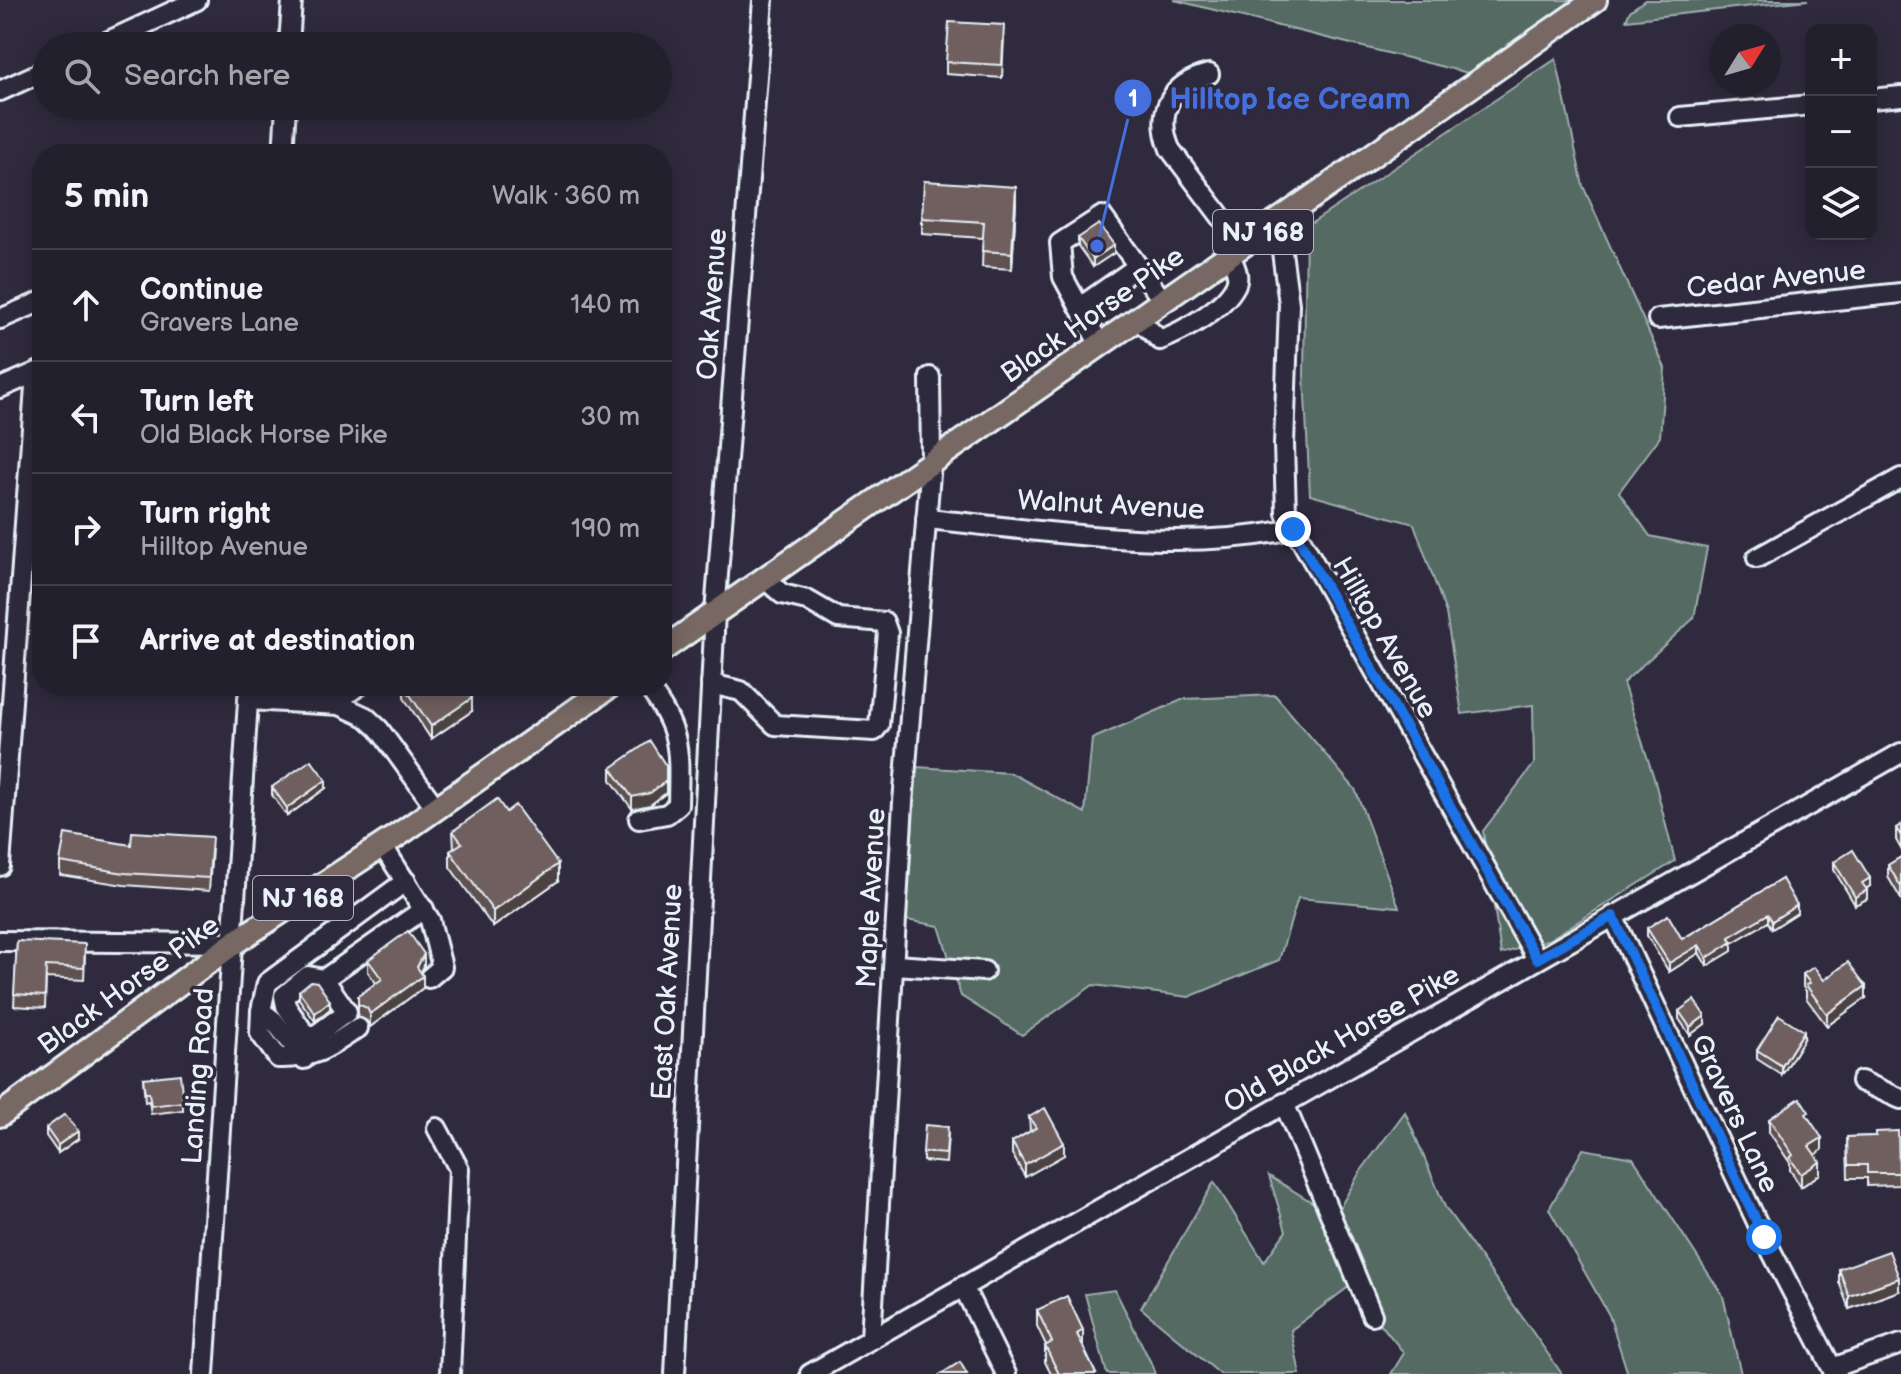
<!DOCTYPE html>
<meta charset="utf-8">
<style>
body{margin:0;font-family:"Balsamiq Sans",sans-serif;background:#2b2836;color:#f1f3f6}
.controls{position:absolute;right:24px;top:24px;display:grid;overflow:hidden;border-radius:16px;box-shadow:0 4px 20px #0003}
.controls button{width:72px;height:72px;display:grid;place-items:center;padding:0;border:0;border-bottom:2px solid #403e4a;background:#23202e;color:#f1f3f6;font:40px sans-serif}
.compass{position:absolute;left:1709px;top:24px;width:72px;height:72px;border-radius:50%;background:#23202e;box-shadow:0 4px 20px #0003;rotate:53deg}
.stop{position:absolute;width:24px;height:24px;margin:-18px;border:6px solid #1a73e8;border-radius:50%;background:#fff}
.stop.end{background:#1a73e8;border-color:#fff;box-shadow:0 2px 8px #0008}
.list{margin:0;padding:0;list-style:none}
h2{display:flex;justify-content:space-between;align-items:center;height:104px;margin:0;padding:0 32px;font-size:34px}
h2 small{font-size:26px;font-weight:400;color:#a3a3aa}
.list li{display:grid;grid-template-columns:52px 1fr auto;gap:24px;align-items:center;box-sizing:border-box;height:112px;padding:0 32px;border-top:2px solid #403e4a}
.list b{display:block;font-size:30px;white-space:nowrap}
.list p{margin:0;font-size:26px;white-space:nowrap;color:#a3a3aa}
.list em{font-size:26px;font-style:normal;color:#a3a3aa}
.icon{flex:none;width:44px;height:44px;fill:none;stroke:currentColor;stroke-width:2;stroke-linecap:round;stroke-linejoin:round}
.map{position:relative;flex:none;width:1901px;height:1374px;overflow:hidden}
.search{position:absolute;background:#23202e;box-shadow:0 4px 20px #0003;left:32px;top:32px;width:640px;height:88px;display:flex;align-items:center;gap:20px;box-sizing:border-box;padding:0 28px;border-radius:44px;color:#a3a3aa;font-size:30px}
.panel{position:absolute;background:#23202e;box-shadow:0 4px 20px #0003;left:32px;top:144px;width:640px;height:552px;border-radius:32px}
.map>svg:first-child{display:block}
</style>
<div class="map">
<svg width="1901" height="1374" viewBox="0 0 1901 1374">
<rect width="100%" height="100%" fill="#2f2a3d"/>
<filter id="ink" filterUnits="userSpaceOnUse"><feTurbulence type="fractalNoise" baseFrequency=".0125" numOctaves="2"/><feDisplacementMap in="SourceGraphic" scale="16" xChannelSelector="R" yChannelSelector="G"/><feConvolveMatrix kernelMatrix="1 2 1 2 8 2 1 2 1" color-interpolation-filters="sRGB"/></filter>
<g filter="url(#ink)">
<!-- green -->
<g fill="#556a64" stroke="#9eaeae" stroke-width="2">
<polygon points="1174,0 1595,0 1484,77"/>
<polygon points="1645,0 1808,0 1626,20 1630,11"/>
<polygon points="1556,59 1583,186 1665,368 1660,437 1619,492 1650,536 1707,548 1694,618 1623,683 1654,778 1675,861 1550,939 1501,954 1483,831 1534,764 1533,705 1462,714 1446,613 1414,524 1310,495 1304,376 1306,227"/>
<polygon points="1275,695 1355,789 1399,907 1298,898 1279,960 1189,997 1093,985 1022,1035 961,996 939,926 906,920 917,767 1011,773 1085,813 1092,739 1184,699"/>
<polygon points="1405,1112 1445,1207 1562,1374 1391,1374 1404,1353 1350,1286 1291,1330 1300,1374 1220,1374 1141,1308 1214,1182 1264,1262 1286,1231 1269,1176 1335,1216 1360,1172"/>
<polygon points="1583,1149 1633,1158 1723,1296 1741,1374 1628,1374 1609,1315 1549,1209"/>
<polygon points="1115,1290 1151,1363 1155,1374 1107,1374 1085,1294"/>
</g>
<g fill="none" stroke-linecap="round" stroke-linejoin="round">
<defs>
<g id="minor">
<polyline points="98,46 197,0"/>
<polyline points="289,46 292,0"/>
<path d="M1209,74C1171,83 1155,112 1170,149L1243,246"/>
<polyline points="0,91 46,70"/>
<polyline points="1871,99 1901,96"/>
<polyline points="1680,117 1811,105"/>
<polyline points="283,154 286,106"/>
<polyline points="1278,222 1289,304 1284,444 1286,513 1537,959"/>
<polyline points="1080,307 1138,266"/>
<polyline points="0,319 42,301"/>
<path d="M1138,319L1160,340C1184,331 1223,309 1235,286C1241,276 1234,265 1230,255"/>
<polyline points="1658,319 1901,293"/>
<polyline points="1100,345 1063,277 1060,243 1102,216 1163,301"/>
<polyline points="0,388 42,370"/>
<path d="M926,519C1046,530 1173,554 1293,529"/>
<polyline points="1757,558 1901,478"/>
<polyline points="711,684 741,691 775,725 874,731 879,725 888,633 884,622 838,618 807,600 782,594 764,578"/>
<polyline points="248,700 340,705 343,697 358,686"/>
<polyline points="340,705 366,717 379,729 436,808"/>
<path d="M639,819L667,814L678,805C679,751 682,730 647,686"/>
<polyline points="382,845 430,920 442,967 429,978"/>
<polyline points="0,866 36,373"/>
<polyline points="1613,916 1764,1237 1835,1374"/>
<polyline points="0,941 234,943"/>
<polyline points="895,965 984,971"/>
<polyline points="324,979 347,1012 309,1040 286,1006 284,996 308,976 324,979 424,909"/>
<path d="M261,1011L260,1033L278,1058C314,1059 329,1048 358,1028"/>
<polyline points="304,1059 274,1021 261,1011 267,983 406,881"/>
<polyline points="1861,1081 1901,1099"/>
<polyline points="1284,1103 1372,1315"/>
<polyline points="437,1128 459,1169 450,1374"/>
<polyline points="963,1286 1006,1374"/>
<polyline points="871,1338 903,802 931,462 930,377"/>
<polyline points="1832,1368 1901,1344"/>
<polyline points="204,1374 249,686"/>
<polyline points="675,1374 715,613 763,0"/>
<polyline points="810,1374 1901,753"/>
</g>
<g id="major">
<polyline points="662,650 1595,0"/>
<polyline points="0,1115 234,943 404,831 610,686"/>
</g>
</defs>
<!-- minor casing -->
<use href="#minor" stroke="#e8f1f8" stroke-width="24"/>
<!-- major casing -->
<use href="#major" stroke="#e8f1f8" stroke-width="28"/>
<!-- minor -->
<use href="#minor" stroke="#2f2a3d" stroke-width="18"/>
<!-- major -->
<use href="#major" stroke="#776864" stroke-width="22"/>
</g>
<!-- wall -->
<g fill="#605151" stroke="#e8f1f8" stroke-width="2">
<polygon points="1004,38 1002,78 946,74 946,62"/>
<polygon points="1016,203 1012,269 982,267 983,238 922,234 922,218"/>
<polygon points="1078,238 1114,253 1093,267 1078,246"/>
<polygon points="404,686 472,711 431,739 404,698"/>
<polygon points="666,766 666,793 650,805 632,809 611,780 611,768"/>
<polygon points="272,787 326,788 287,816 272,795"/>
<polygon points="1901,825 1901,849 1896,840 1896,828"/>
<polygon points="453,831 558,881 493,927 450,867 450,851 454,849"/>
<polygon points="131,845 212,849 209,891 124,885 60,875 60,862"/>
<polygon points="1901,857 1901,899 1888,877 1888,865"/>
<polygon points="1834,862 1870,886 1866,889 1867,899 1855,905 1834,870"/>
<polygon points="1782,879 1797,913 1772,929 1768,922 1732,943 1732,951 1707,966 1699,953 1669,972 1647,936 1647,928 1682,939"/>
<polygon points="17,941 85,956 84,980 46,978 45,1008 14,1006"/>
<polygon points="368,960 424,966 421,972 423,988 370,1027 367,1021 358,1016 358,996 376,983 368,972"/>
<polygon points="1803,974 1824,980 1866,998 1827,1026 1806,998 1806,991 1803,987"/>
<polygon points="299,991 330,1009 315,1021 299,999"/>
<polygon points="1679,1011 1705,1024 1690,1035 1679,1019"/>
<polygon points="1804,1039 1782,1075 1757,1059 1757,1050"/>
<polygon points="143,1078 183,1102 183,1110 151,1114 149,1101 145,1102"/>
<polygon points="1029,1117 1064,1155 1025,1177 1012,1154 1012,1142 1030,1131"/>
<polygon points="1769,1119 1809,1119 1822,1150 1815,1155 1820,1174 1801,1187 1790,1170 1790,1163 1769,1132"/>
<polygon points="46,1128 78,1139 58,1153 46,1136"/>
<polygon points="1898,1131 1899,1185 1867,1186 1867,1178 1848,1178 1847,1137 1876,1136"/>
<polygon points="948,1135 946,1163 923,1161 923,1152"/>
<polygon points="1839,1269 1899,1291 1849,1309 1839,1282"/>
<polygon points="1037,1310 1083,1347 1096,1374 1051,1374 1045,1362 1045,1346 1046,1345 1037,1326"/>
</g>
<!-- shaded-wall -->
<g fill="#4e4242" stroke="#e8f1f8" stroke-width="2">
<polygon points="1016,187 1016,203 1012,269 1012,253"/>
<polygon points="1114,245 1114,253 1093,267 1093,259"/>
<polygon points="472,698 472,711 431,739 431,726"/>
<polygon points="326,780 326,788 287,816 287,808"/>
<polygon points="666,781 666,793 650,805 632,809 632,797"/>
<polygon points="558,864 558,881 493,927 493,911"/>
<polygon points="1870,878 1870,886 1862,891 1862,883"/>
<polygon points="1867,890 1867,899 1855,905 1855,897"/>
<polygon points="1797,905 1797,913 1772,929 1772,921"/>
<polygon points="1768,914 1768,922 1732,943 1732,951 1707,966 1707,958 1729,937"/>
<polygon points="1699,945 1699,953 1669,972 1669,963"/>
<polygon points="424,954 424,966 417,979 417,967"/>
<polygon points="423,976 423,988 370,1027 370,1014"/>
<polygon points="1866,986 1866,998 1827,1026 1827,1014"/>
<polygon points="330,1001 330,1009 315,1021 315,1013"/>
<polygon points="1705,1016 1705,1024 1690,1035 1690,1027"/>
<polygon points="1804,1031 1804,1039 1782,1075 1782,1066"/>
<polygon points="78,1131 78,1139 58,1153 58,1145"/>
<polygon points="1822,1138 1822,1150 1809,1159 1809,1146"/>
<polygon points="1064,1143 1064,1155 1025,1177 1025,1165"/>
<polygon points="1820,1162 1820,1174 1801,1187 1801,1174"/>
<polygon points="1899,1278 1899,1291 1849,1309 1849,1296"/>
<polygon points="1083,1330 1083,1347 1077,1334"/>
</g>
<!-- building -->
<g fill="#705e5e" stroke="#e8f1f8" stroke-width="2">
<polygon points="949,22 1004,25 1002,65 946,62"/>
<polygon points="924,181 1016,187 1012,253 982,251 984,222 922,218"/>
<polygon points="1099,224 1114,245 1093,259 1078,238"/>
<polygon points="404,686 463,686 472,698 431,726"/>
<polygon points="650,741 666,766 666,781 650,793 632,797 611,768"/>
<polygon points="311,760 326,780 287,808 272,787"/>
<polygon points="497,799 506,812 515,805 558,864 493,911 450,851 462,843 453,831"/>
<polygon points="1901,825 1901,836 1896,828"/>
<polygon points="132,832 212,837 209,878 124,873 60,862 65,834 131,845"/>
<polygon points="1853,850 1870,878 1862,883 1867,890 1855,897 1834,862"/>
<polygon points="1901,857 1901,887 1888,865"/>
<polygon points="1782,879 1797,905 1772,921 1768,914 1756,921 1729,937 1732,942 1707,958 1699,945 1669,963 1647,928 1668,915 1682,939"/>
<polygon points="408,931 424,954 417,967 423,976 370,1014 367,1008 358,1004 358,996 382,979 368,960"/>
<polygon points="17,941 85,944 84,968 46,966 45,996 14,994"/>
<polygon points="1848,962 1866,986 1827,1014 1806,985 1810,983 1803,974 1814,967 1824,980"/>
<polygon points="311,981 317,982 330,1001 315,1013 299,991"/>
<polygon points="1694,1000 1705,1016 1690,1027 1679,1011"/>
<polygon points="1779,1015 1804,1031 1782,1066 1757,1050"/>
<polygon points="180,1074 183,1102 151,1106 149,1093 145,1093 143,1078"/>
<polygon points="1800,1098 1809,1112 1806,1114 1822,1138 1809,1146 1820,1162 1801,1174 1790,1158 1793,1155 1769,1119"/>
<polygon points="1045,1108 1064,1143 1025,1165 1012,1142 1036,1128 1029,1117"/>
<polygon points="65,1114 78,1131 58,1145 46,1128"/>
<polygon points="925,1125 948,1127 946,1154 923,1152"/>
<polygon points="1898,1131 1899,1173 1867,1173 1867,1165 1848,1165 1847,1137 1876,1136 1876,1132"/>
<polygon points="1889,1251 1899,1278 1849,1296 1839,1269"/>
<polygon points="1067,1296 1083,1330 1077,1334 1096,1374 1059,1374 1045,1346 1052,1342 1037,1310"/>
<polygon points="960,1362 967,1374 941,1374"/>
</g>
</g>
<g fill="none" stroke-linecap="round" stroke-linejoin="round" filter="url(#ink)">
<!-- route -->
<polyline stroke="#1a73e8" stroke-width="10" points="1293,529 1537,959 1613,916 1764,1237"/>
</g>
<g text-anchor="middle" stroke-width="7" stroke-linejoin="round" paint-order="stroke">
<!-- shield labels -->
<g fill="#2f2a3d" stroke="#b0b5c0" stroke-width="2">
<rect x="1213" y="210" width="100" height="44" rx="6"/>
<rect x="253" y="876" width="100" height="44" rx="6"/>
</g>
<g font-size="26" font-weight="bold" fill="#e8f1f8">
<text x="1263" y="241">NJ 168</text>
<text x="303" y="907">NJ 168</text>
</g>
<!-- street labels -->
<g font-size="28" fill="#e8f1f8" stroke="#2f2a3d">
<text transform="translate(1776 278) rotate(-6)" y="10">Cedar Avenue</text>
<text transform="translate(711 304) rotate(-86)" y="10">Oak Avenue</text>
<text transform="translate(1092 314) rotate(-35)" y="10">Black Horse Pike</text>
<text transform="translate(1111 504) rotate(3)" y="10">Walnut Avenue</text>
<text transform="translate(1386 637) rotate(60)" y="10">Hilltop Avenue</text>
<text transform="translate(870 898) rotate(-87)" y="10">Maple Avenue</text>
<text transform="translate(128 984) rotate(-36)" y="10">Black Horse Pike</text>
<text transform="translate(666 992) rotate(-87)" y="10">East Oak Avenue</text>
<text transform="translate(1341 1038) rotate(-30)" y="10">Old Black Horse Pike</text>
<text transform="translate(197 1076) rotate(-86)" y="10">Landing Road</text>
<text transform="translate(1736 1113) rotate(65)" y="10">Gravers Lane</text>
</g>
</g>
<!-- callouts -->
<path fill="none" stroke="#466fde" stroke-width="3" d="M1097 246L1133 98"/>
<g fill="#466fde" stroke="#2f2a3d" stroke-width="3">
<circle cx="1097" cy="246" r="8"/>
<circle cx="1133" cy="98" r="20"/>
</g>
<g font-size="24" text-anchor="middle" font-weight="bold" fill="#fff">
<text x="1133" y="107">1</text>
</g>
<g font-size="30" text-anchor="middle" font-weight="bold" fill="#466fde" stroke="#2f2a3d" stroke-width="7" stroke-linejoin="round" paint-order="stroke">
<text x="1290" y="109">Hilltop Ice Cream</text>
</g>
</svg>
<div class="controls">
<button>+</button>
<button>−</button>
<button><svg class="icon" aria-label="layers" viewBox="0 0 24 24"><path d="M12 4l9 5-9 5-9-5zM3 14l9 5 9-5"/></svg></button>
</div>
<svg class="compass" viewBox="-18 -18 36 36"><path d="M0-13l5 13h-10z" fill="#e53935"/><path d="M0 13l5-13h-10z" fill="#a3a3aa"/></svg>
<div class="stop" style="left:1764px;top:1237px"></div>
<div class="stop end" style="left:1293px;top:529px"></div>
<div class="search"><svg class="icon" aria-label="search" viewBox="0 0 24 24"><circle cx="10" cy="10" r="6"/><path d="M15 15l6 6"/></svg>Search here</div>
<section class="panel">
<h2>5 min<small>Walk · 360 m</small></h2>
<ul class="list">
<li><svg class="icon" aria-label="ahead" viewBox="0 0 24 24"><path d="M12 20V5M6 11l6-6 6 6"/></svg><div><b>Continue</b><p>Gravers Lane</p></div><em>140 m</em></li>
<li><svg class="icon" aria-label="left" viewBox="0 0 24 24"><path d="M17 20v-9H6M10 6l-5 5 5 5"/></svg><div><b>Turn left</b><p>Old Black Horse Pike</p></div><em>30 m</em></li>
<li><svg class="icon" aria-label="right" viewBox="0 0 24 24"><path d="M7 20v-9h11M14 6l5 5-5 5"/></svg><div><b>Turn right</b><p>Hilltop Avenue</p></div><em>190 m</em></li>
<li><svg class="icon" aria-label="arrive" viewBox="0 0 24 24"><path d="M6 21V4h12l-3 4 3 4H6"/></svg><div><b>Arrive at destination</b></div></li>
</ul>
</section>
</div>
